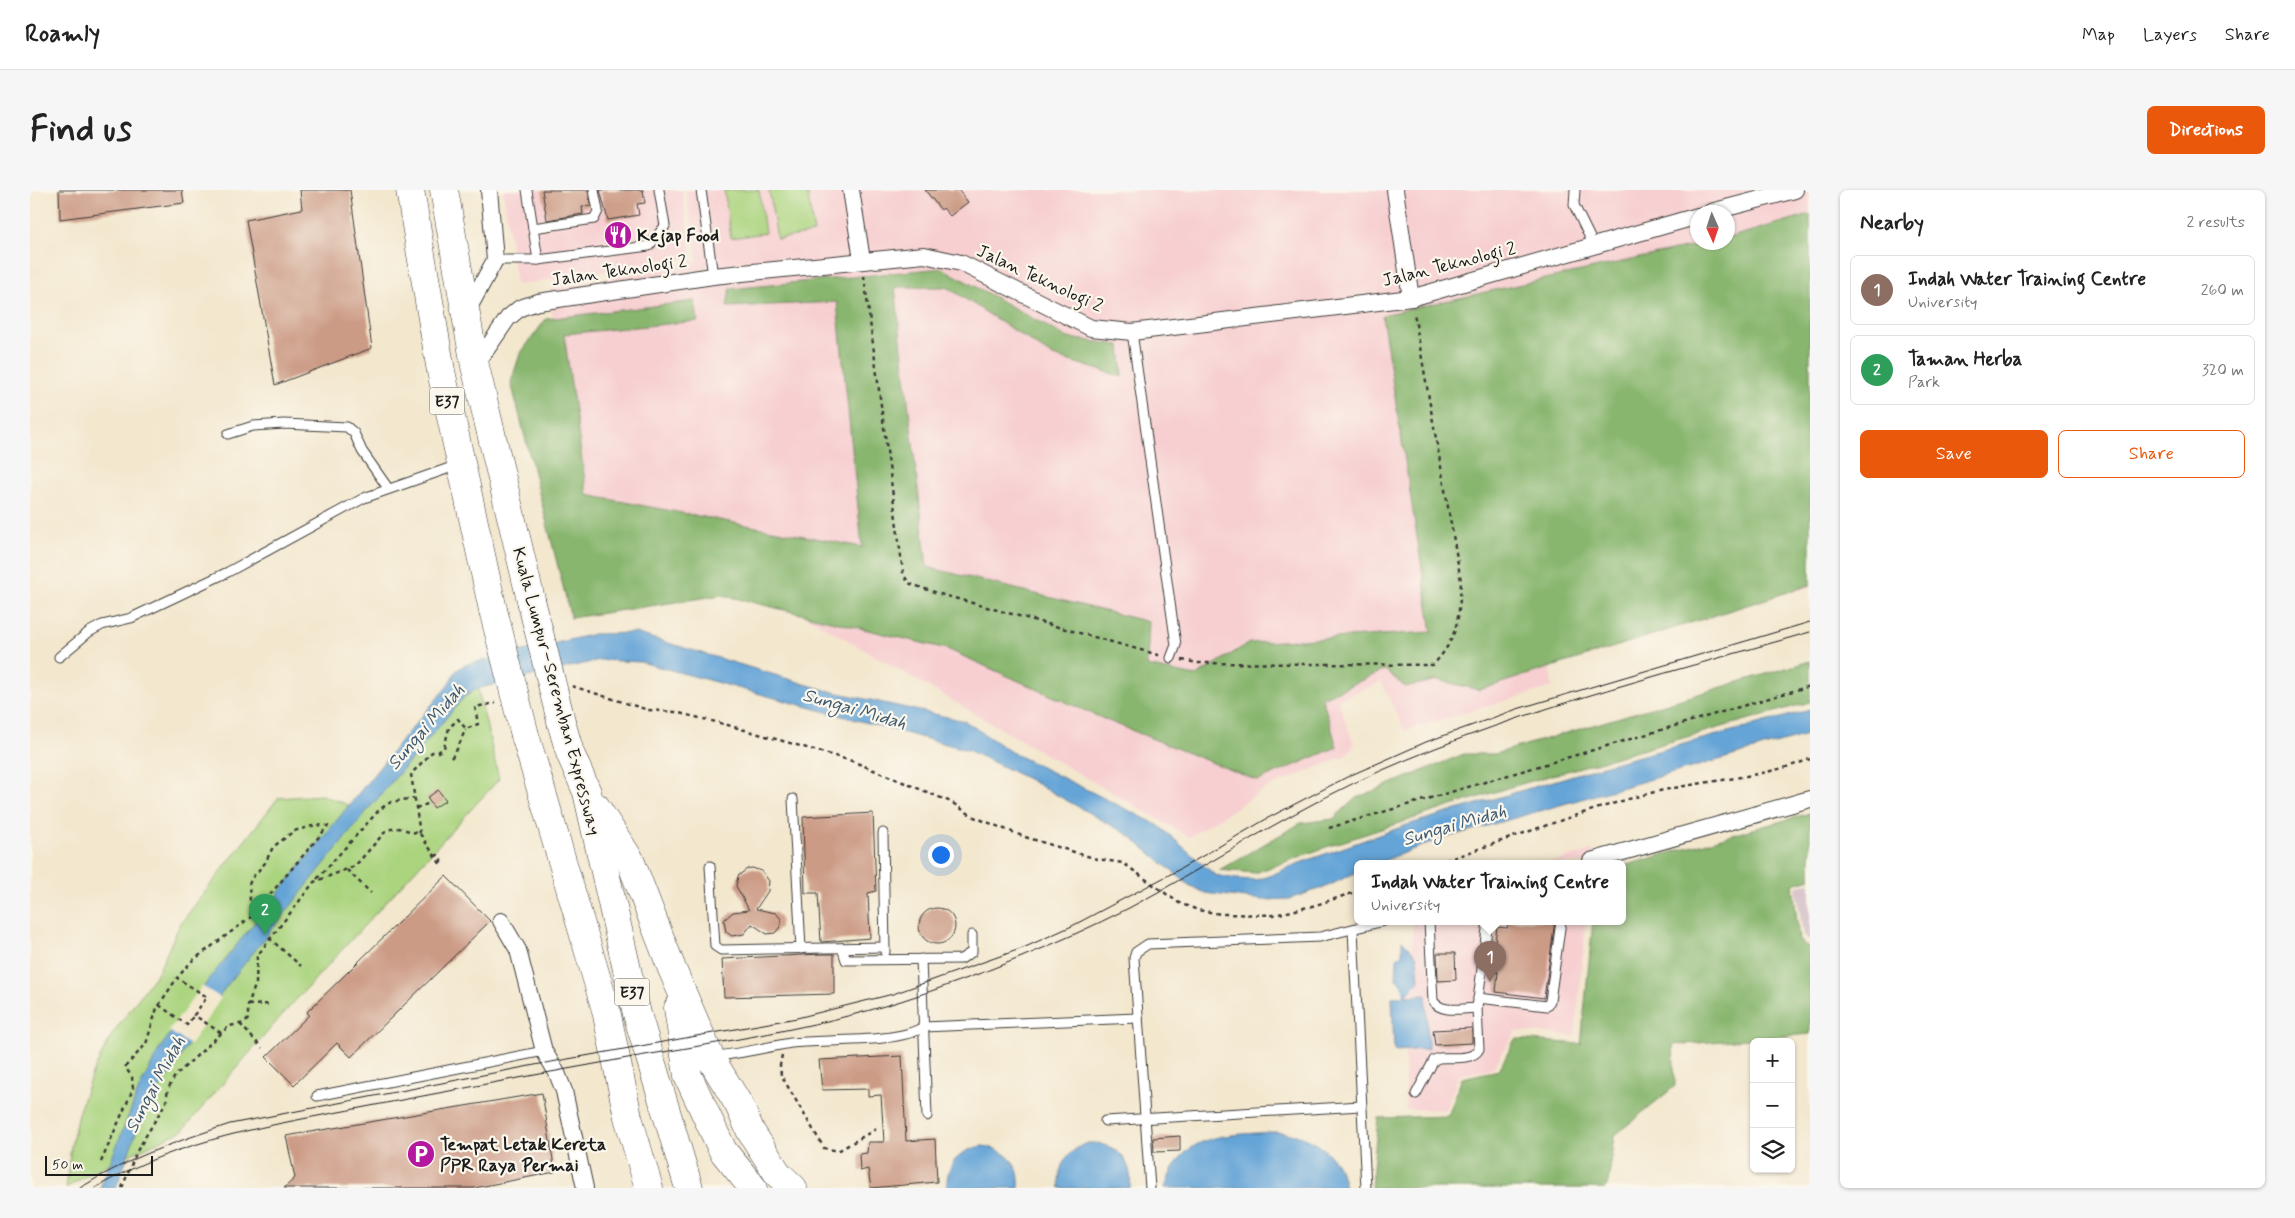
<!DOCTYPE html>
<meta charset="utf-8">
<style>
body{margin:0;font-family:Mynerve,sans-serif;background:#f6f6f6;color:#222}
.controls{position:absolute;right:15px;bottom:15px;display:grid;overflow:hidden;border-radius:8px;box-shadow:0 1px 4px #0004}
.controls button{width:45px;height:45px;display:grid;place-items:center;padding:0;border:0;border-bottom:1px solid #e0e0e0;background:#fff;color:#222;font:25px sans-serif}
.compass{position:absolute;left:1660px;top:15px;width:45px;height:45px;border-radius:50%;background:#fff;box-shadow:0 1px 4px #0004;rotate:177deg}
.scale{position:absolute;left:15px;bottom:12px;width:108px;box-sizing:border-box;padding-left:5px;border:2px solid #1c1c1c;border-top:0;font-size:14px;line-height:18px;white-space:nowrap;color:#1c1c1c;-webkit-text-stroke:4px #fbf7ec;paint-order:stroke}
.you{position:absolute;left:910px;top:664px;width:18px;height:18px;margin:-12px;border:4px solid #fff;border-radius:50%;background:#1a73e8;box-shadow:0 0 0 8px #1a73e833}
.badge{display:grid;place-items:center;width:32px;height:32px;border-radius:50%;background:#ea580c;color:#fff;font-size:16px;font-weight:700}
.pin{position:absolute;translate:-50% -41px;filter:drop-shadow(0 1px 2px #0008)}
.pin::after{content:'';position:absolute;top:26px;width:18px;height:15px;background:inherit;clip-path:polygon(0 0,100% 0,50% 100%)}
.popup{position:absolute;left:1324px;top:670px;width:272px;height:65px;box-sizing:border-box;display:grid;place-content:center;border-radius:8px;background:#fff;filter:drop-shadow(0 1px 4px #0005);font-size:16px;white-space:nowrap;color:#767676}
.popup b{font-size:19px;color:#222}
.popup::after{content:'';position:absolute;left:50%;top:100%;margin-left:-10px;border:10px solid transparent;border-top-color:#fff}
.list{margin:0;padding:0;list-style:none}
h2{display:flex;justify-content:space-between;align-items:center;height:65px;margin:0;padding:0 20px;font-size:21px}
h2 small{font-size:16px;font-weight:400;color:#767676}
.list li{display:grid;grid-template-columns:32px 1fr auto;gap:15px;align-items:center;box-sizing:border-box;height:70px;margin:0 10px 10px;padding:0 10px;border:1px solid #e0e0e0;border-radius:8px}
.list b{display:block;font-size:19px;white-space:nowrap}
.list p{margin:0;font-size:16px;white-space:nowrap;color:#767676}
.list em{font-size:16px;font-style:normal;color:#767676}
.actions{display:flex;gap:10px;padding:15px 20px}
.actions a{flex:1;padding:11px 0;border:1px solid #ea580c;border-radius:8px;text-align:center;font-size:18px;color:#ea580c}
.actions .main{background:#ea580c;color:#fff}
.icon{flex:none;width:28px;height:28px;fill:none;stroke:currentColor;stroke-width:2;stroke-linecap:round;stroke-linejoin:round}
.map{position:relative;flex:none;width:1780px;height:998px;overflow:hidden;border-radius:8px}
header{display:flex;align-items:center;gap:30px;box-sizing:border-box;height:70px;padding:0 25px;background:#fff;border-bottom:1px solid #e0e0e0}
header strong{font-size:24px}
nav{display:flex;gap:28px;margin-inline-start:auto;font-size:18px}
.intro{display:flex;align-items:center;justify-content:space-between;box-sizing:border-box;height:120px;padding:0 30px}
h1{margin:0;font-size:35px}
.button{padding:12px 22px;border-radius:8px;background:#ea580c;color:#fff;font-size:18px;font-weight:700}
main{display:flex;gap:30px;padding:0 30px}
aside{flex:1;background:#fff;border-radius:8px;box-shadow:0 1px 4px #0004}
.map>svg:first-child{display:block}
</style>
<header>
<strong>Roamly</strong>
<nav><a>Map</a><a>Layers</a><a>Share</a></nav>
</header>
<div class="intro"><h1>Find us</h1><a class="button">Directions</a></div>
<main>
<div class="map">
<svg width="1780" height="998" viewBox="0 0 1780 998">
<rect width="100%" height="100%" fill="#fbf7ec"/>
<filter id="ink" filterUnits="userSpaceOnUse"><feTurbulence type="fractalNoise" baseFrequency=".02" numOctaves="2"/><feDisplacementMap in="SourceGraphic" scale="10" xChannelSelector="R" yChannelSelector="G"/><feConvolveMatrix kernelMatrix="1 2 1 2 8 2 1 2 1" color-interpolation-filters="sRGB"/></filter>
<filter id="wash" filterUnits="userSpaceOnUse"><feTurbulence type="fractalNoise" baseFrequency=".0096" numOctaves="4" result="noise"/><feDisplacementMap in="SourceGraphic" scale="20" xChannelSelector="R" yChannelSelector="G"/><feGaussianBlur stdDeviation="1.12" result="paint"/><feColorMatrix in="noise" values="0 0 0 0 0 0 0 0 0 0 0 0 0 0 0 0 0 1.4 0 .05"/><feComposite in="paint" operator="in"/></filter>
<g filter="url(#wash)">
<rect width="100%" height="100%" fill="#f3e7ce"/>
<!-- built -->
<g fill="#f7cfd1" fill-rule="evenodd">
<polygon points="473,0 652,0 662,68 486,95"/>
<path d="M656,0H1780V397L1520,471L1522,497L1375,541L1351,492L1308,510L1324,555L1315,566L1237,598L1159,647L687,375L554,345L524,146L520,99L667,71ZM1668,22H1698V52H1668Z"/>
<polygon points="1564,660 1561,673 1519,673"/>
<polygon points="1383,731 1556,731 1545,846 1486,841 1463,878 1429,885 1415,920 1376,919 1375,860 1364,861 1362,807 1375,806 1372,794 1366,789 1367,768 1372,765 1372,750 1382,760"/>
</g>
<!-- industrial -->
<polygon fill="#d2bdc6" points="1780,693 1780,750 1773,745 1766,697"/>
<!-- green -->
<g fill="#abd47f" stroke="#64784e">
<polygon points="694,0 729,0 735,43 701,48"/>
<polygon points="739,0 777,0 784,43 747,49"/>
<polygon points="448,499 469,589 253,824 152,941 66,980 36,998 41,956 48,924 61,886 81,846 129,780 150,734 248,608 292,605 336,622 434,507"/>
</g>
<!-- forest -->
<g fill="#88b66e" stroke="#526945">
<polygon points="1780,24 1780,395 1449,500 1408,490 1375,497 1355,480 1292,508 1307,557 1228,591 1076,530 917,459 692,405 541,428 481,192 490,164 516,129 665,111 668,131 534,144 557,305 832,357 807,112 697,117 700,99 912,78 1038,148 1090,155 1093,187 1023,166 917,97 865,97 897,377 1119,432 1117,476 1166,486 1219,453 1402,442 1352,125 1677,53 1698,52 1698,48"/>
<polygon points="1780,471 1780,512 1477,598 1299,656 1225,683 1189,680 1271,633 1303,629 1326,608 1434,564 1465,564"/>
<polygon points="1780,623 1780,689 1763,694 1769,751 1780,758 1780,844 1643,855 1645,896 1584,946 1578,994 1575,998 1341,998 1348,928 1418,926 1432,888 1469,880 1485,849 1551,854 1563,731 1592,731 1593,676"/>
</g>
<!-- water -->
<g fill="#65a4d7" stroke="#40607a">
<polygon points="605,443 795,500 935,531 981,562 1128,635 1185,685 1206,689 1225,690 1237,687 1264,675 1377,635 1580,574 1780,520 1780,544 1407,650 1348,673 1328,673 1327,682 1298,696 1259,709 1233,710 1175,703 1159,695 1097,644 1000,590 938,560 611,472 570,470 454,497 443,500 434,507 336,622 195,798 120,913 108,937 86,998 70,998 109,899 130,858 180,788 369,553 416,498 426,481 434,475 564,444"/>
<polygon points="1372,750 1387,766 1389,790 1375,806 1396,805 1398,859 1364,861 1362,807 1375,806 1372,794 1366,789 1367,768 1372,765"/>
<path d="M1241,942C1277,942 1309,960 1315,998H1135C1152,942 1192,946 1241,942Z"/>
<path d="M1058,953C1086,952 1104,971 1100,998H1030C1026,976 1038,960 1058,953Z"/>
<path d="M953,956C975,959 992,974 989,998H917C915,974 931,959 953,956Z"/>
</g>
<!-- pier -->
<polygon fill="#f3e7ce" points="172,796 191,808 160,855 139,841"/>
<g id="blocks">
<!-- building -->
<g fill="#cc9b86">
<polygon points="29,0 152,0 154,13 30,29"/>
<polygon points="270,0 320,0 342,158 245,195 216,30 272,19"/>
<polygon points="512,0 558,0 561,16 552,17 553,24 517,30"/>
<polygon points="570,0 613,0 615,13 607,14 609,25 578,30"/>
<polygon points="895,0 928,0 938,12 920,26 913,18 911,20"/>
<polygon points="408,600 416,610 404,618 397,608"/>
<polygon points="843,623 846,701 838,703 840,748 791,752 788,703 775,703 773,627"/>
<polygon points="722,678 732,681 739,691 738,701 726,719 746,723 751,729 750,737 745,743 737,744 722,734 714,744 702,746 696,742 694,730 703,722 719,720 706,696 708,686 717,679"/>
<polygon points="416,686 460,731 321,867 307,853 264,895 236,867 279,825 277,822"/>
<circle cx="907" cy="736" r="18"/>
<polygon points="1479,731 1525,731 1514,808 1466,802 1468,782 1461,781 1467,737 1477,738"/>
<polygon points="1407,763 1425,763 1426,790 1408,791"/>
<polygon points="792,764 804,764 804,804 694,807 692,769"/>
<polygon points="1442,838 1442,853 1405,855 1403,840"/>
<polygon points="872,866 876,951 905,949 907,992 841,998 838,979 830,981 829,964 837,963 838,952 854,952 851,905 838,906 838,899 792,900 789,870"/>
<polygon points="512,903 525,982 444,998 254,998 265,988 256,946"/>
<polygon points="1150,946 1150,961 1124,962 1123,948"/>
</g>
</g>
</g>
<g filter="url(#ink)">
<use href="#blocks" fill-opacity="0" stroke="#3c3a37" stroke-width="1"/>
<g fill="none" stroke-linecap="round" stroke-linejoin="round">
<defs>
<g id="lane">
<polyline points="497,0 508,70"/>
<polyline points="671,0 683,86"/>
<polyline points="1545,0 1544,15 1564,56"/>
<polyline points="503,38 564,29 568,21 564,0"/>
<polyline points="465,70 508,70 619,56 635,36 629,0"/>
<polyline points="1102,142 1146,455 1141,468"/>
<polyline points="198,244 223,236 254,234 317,237 324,243 332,261 358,298"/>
<polyline points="29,467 59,442 72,435 101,428 198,382 334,308 428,275"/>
<polyline points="763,609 771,759"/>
<polyline points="853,643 855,762"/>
<polyline points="680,676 685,756 691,760 854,757"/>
<path d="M1399,731L1403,811C1412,824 1433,818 1447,818"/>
<polyline points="1323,740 1336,998"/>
<polyline points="812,758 816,770 931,769 942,762 942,745"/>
<polyline points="891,769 897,926"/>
<polyline points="1448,808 1517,816 1520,811 1531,731"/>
<path d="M685,866C711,864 735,857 761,853C794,849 868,854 893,837L1108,828"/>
<path d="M1386,904L1404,870L1409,868C1420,867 1443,871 1449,859L1447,818L1458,731"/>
<polyline points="287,906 514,861"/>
<polyline points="1075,931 1331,916"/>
<polyline points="1120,998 1104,768 1106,762 1118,754 1290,747 1354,731"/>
</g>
<g id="street">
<polyline points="821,0 832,70"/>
<polyline points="1365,0 1381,108"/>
<polyline points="1681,22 1765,0"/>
<polyline points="436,123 465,70 459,0"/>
<polyline points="445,176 478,128 490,118 508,112 683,86 894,65 931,73 1061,138 1102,142 1381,108 1668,26"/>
<polyline points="1561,671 1780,609"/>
<polyline points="471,731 488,760 514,861 527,883 534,901 555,998"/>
</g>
<g id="highway">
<polyline points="380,0 411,181 463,420"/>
<polyline points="414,0 445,176 501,410"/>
<polyline points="532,535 540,563 557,602 607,824 659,998"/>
<polyline points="495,545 576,820 598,927 619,998"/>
<polyline points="566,617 600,670 642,779 680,867 709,915 721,942 748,984 763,998"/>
<polyline points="648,818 658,886 693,961 723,998"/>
</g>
</defs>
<!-- lane casing -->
<use href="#lane" stroke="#3c3a37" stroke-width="11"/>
<!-- street casing -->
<use href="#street" stroke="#3c3a37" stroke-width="18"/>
<!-- highway casing -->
<use href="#highway" stroke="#3c3a37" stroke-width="29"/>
<!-- path -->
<g stroke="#3c3a37" stroke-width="2.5" stroke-dasharray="4 4" stroke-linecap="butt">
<polyline points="834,86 873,382 878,393 910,404 1132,466"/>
<path d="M1152,470L1168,473L1403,475C1429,447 1429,427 1431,391L1384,123"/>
<polyline points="542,496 618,520 645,522 694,534 822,571 921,612 944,627 995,647 1067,669 1093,673 1149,713 1168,720 1191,724 1245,725 1286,715 1328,701"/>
<path d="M421,568C431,555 429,552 436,539"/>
<polyline points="386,618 400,613"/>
<polyline points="1299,638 1780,496"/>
<polyline points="390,644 411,675"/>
<polyline points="405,666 408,665 411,668 411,673"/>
<path d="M1408,673C1476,650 1544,624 1613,605C1668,590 1727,590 1780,569"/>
<polyline points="317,680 341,703"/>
<polyline points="287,689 350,619 361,612 384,608"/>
<polyline points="239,748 271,776"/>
<polyline points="129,815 157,835 164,825"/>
<polyline points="218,815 241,814"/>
<polyline points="210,834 232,858"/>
<polyline points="191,843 164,825 177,807 147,788 162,771 221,727 298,636 286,635 264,641 243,657 235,673 221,689 219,695 221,727"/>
<polyline points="752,865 750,875 751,885 794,958 808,961 846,939"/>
<polyline points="71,972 103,899 102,887 95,877 116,854 127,818 147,788"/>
<polyline points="92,998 107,961 136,912 138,899 145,886 199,836 215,833 218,829 218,815 226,793 227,766 284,692 325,676 354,643 361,639 369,638 390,644 381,584 402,562 408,562 414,558 419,538 428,529 436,539 448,534 445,517 466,513"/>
</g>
<!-- lane -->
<use href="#lane" stroke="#fff" stroke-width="9"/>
<!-- street -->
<use href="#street" stroke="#fff" stroke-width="16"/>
<!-- highway -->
<use href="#highway" stroke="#fff" stroke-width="28"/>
<!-- tram -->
<g stroke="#1c1c1c" stroke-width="1">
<path d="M50,998C96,969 147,951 200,934L510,874L767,828L863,804L993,758L1042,736L1152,678L1238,628L1319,586L1396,552L1487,519L1780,432"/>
<path d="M65,998C148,949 242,935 335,917C424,900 514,883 603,867C693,852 785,838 871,811C949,786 1026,755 1099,718C1174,678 1245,631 1322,594C1468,525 1625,487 1780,442"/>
</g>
<defs>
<g id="highway-bridge">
<polyline points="501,410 532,535"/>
<polyline points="463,420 495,545"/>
</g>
</defs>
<!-- highway-bridge casing -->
<use href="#highway-bridge" stroke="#3c3a37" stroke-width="29" stroke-linecap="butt"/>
<!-- highway-bridge -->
<use href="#highway-bridge" stroke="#fff" stroke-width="28"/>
</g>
</g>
<!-- icons -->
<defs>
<symbol id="restaurant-disc" viewBox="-11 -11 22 22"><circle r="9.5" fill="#b5179e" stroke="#fbf7ec"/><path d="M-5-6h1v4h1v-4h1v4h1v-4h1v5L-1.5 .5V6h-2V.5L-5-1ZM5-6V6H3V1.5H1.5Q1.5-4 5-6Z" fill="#fff"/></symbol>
<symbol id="parking-disc" viewBox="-11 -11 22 22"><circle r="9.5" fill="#b5179e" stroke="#fbf7ec"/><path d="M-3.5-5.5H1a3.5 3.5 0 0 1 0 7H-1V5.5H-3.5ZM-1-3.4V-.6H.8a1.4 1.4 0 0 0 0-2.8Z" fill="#fff"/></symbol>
</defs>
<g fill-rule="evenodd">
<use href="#restaurant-disc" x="572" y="29" width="32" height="32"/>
<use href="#parking-disc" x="375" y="948" width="32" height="32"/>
</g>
<g text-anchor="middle" stroke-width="4.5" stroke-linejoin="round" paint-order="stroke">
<!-- shield labels -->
<g fill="#fbf7ec" stroke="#5f5e5a" stroke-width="1">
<rect x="399.5" y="197.5" width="35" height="27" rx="4"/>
<rect x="584.5" y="788.5" width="35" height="27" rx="4"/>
</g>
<g font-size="16" font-weight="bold" fill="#1c1c1c">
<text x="417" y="217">E37</text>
<text x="602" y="808">E37</text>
</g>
<!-- poi labels -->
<g font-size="18" font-weight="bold" fill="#1c1c1c" stroke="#fbf7ec" text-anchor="start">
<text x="607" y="51">Kejap Food</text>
<text x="410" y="960">Tempat Letak Kereta<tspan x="410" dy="21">PPR Raya Permai</tspan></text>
</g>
<!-- street labels -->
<g font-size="18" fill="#1c1c1c" stroke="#fbf7ec">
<text transform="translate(1419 74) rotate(-14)" y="6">Jalan Teknologi 2</text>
<text transform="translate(589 80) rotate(-8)" y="6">Jalan Teknologi 2</text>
<text transform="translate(1010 88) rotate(25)" y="6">Jalan Teknologi 2</text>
<text transform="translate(527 501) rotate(75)" y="6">Kuala Lumpur–Seremban Expressway</text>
</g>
<!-- water labels -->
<g font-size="19" font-style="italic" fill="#3d5970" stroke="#fbf7ec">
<text transform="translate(825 518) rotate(16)" y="7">Sungai Midah</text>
<text transform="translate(395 536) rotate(-49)" y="7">Sungai Midah</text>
<text transform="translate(1424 634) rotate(-16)" y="7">Sungai Midah</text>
<text transform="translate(124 894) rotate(-62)" y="7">Sungai Midah</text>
</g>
</g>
</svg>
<div class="controls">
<button>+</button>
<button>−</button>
<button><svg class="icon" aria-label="layers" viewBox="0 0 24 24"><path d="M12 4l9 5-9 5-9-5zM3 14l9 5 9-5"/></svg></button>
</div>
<svg class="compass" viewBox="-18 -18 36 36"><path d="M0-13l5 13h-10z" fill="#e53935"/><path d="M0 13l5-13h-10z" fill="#767676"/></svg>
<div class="scale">50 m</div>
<div class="you"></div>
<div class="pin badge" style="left:1460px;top:792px;background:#8d6e63">1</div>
<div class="popup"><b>Indah Water Training Centre</b>University</div>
<div class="pin badge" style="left:235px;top:745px;background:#2e9e5b">2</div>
</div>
<aside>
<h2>Nearby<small>2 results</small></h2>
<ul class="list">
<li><span class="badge" style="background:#8d6e63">1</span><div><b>Indah Water Training Centre</b><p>University</p></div><em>260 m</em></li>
<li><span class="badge" style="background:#2e9e5b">2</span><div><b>Taman Herba</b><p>Park</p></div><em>320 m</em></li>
</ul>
<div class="actions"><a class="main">Save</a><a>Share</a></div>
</aside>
</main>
